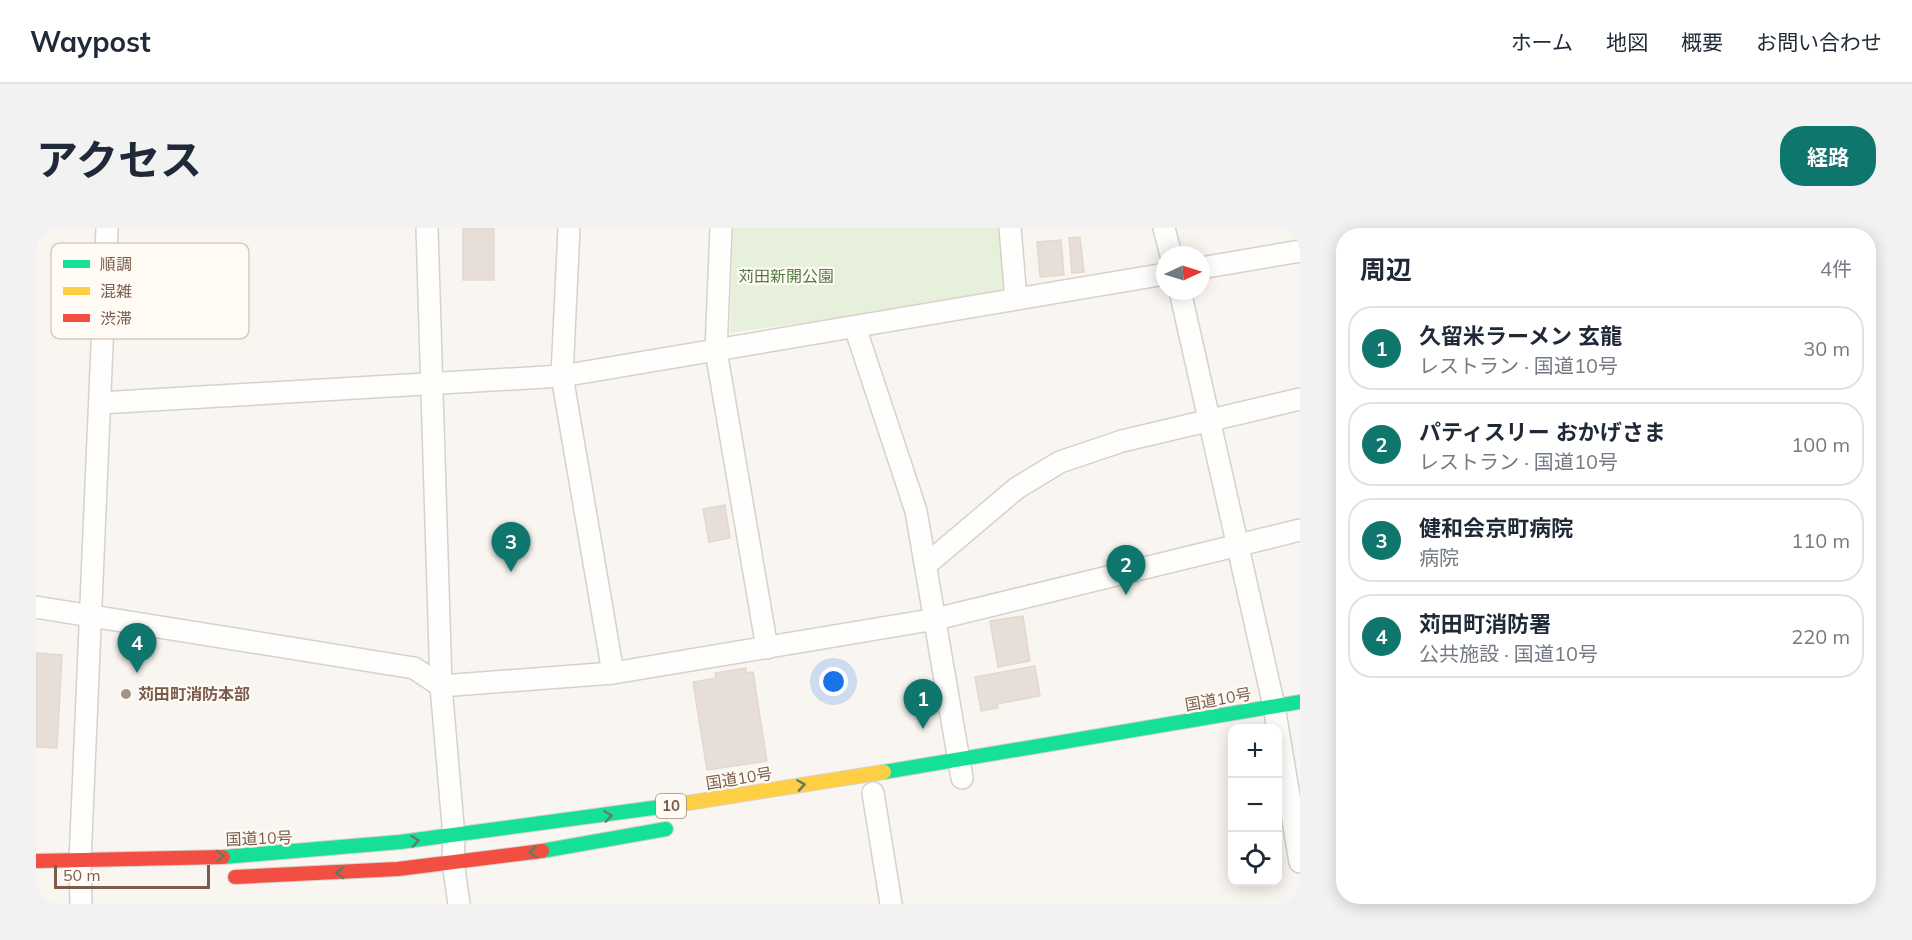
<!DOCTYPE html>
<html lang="ja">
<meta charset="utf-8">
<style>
body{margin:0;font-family:Mulish,"Noto Sans JP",sans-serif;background:#f2f2f3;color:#1f2937}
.controls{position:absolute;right:18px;bottom:18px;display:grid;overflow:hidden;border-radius:12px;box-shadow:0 3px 15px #0003}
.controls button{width:54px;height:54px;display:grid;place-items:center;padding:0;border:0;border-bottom:2px solid #e0e1e3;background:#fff;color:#1f2937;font:30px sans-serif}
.compass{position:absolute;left:1120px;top:18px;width:54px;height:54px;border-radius:50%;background:#fff;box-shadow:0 3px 15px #0003;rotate:86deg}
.scale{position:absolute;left:18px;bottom:15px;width:156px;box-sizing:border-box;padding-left:6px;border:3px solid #7a5c4d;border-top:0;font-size:16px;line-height:21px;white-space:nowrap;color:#7a5c4d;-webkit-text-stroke:4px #fffaf3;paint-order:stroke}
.you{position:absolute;left:798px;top:454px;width:21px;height:21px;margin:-15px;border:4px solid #fff;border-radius:50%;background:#1a73e8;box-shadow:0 0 0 9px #1a73e833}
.badge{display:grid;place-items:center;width:39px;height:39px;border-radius:50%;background:#0f766e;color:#fff;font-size:20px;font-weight:700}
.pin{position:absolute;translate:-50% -50px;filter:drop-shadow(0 2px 3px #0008)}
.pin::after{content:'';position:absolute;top:32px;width:21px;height:18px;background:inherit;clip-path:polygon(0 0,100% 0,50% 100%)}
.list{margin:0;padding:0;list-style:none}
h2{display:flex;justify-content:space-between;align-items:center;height:78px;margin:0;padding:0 24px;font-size:26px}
h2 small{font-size:20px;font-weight:400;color:#747a83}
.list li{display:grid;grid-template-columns:39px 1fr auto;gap:18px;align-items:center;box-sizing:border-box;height:84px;margin:0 12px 12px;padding:0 12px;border:2px solid #e0e1e3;border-radius:24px}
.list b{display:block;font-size:22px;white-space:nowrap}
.list p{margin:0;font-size:20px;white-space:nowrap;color:#747a83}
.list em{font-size:20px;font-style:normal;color:#747a83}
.icon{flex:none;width:33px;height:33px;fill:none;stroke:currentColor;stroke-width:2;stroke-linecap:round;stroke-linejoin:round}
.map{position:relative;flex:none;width:1264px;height:676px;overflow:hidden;border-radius:24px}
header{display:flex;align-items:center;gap:36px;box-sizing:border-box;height:84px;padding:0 30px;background:#fff;border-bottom:2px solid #e0e1e3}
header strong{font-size:28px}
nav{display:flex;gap:33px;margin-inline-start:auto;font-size:21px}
.intro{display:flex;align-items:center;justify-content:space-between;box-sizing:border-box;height:144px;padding:0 36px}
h1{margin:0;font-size:42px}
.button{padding:15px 27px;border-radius:24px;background:#0f766e;color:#fff;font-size:21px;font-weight:700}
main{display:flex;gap:36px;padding:0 36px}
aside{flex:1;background:#fff;border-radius:24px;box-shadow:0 3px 15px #0003}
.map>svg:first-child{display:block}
</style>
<header>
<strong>Waypost</strong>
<nav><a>ホーム</a><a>地図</a><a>概要</a><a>お問い合わせ</a></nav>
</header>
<div class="intro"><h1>アクセス</h1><a class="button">経路</a></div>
<main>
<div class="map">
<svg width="1264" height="676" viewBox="0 0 1264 676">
<rect width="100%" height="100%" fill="#f9f5f0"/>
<!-- green -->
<polygon fill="#e7f0db" points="697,0 964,0 971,65 694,105"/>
<!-- building -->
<g fill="#e6ded7" stroke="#e2d8d2" stroke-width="1.5">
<rect x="427" y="1" width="31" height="51"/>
<polygon points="1044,9 1048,44 1036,45 1033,10"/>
<polygon points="1025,12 1028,47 1004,49 1001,14"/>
<polygon points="689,277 694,310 673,314 667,281"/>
<polygon points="987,388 994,433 962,439 954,393"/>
<polygon points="0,425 26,427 21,520 0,519"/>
<polygon points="999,438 1004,468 961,476 962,480 945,483 939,449"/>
<polygon points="710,440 710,445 717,444 731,533 671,542 657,454 680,450 679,445"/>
</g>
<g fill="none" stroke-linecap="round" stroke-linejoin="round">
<defs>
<g id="street">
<polyline points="391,0 405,458 418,609 417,634 423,676"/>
<polyline points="533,0 526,148 577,445"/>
<polyline points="685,0 680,123 731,420"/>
<polyline points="974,0 980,71"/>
<polyline points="1128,0 1135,27"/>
<polyline points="1165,40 1264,23"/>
<polyline points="1144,63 1238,478 1264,634"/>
<polyline points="819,99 880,283 926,550"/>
<polyline points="64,175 526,148 1129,46"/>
<polyline points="891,336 981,260 1024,234 1086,213 1264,171"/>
<polyline points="0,379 378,440 405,458 577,445 900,391 1264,302"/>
<polyline points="837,565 855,676"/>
<polyline points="45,676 44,634 71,0"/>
</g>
<g id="fast">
<polyline points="848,544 1264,474"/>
<polyline points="506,623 630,601"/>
<polyline points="187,629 364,614 639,577"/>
</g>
<polyline id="slow" points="639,577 848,544"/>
<g id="jam">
<polyline points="0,633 187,629"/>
<polyline points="199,649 362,641 506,623"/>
</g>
</defs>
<!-- street casing -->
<use href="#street" stroke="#d7d1cb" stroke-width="24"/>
<!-- fast casing -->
<use href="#fast" stroke="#dad1cc" stroke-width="16"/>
<!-- slow casing -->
<use href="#slow" stroke="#dad1cc" stroke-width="16"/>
<!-- jam casing -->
<use href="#jam" stroke="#dad1cc" stroke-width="16"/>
<!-- street -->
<use href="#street" stroke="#fefefd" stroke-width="21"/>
<!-- fast -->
<use href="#fast" stroke="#16e098" stroke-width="14"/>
<!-- slow -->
<use href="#slow" stroke="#ffcf43" stroke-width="14"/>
<!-- jam -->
<use href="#jam" stroke="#f24e42" stroke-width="14"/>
</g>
<!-- one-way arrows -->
<defs><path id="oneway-chevron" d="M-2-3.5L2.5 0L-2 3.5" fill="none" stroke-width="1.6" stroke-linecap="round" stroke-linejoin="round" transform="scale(1.5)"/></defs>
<g stroke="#617d60">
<use href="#oneway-chevron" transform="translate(765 557) rotate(-9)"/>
<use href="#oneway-chevron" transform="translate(572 588) rotate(-8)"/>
<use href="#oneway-chevron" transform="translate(379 613) rotate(-6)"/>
<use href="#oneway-chevron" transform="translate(497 624) rotate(173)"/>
<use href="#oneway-chevron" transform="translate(184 628) rotate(-2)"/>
<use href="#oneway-chevron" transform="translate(304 645) rotate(176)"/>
</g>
<!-- markers -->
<circle fill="#a69286" stroke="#fffaf3" stroke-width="2" cx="90" cy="466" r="6"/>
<g text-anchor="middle" stroke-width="4.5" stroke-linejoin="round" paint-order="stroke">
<!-- shield labels -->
<rect fill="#fffaf3" stroke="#a28b7f" stroke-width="1.5" x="620" y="566" width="30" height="24" rx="4.5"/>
<g font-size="15" font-weight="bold" fill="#7a5c4d">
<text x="635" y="583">10</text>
</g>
<!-- park labels -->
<g font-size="16" fill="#537a41" stroke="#fffaf3">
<text x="750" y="54">苅田新開公園</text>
</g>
<!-- poi labels -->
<g font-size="16" font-weight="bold" fill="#7a5c4d" stroke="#fffaf3" text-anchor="start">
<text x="102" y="472">苅田町消防本部</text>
</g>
<!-- street labels -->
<g font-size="16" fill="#7a5c4d" stroke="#fffaf3">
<text transform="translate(1182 471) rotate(-10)" y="6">国道10号</text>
<text transform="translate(703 550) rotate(-9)" y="6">国道10号</text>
<text transform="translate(223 610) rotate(-2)" y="6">国道10号</text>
</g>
</g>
<!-- legend -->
<rect x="15" y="15" width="198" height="96" rx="9" fill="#fffaf3" stroke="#d7cbc1" stroke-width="1.5"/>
<rect x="27" y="32" width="27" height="8" fill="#16e098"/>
<rect x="27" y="59" width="27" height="8" fill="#ffcf43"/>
<rect x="27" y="86" width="27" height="8" fill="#f24e42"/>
<g font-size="16" fill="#7a5c4d">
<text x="64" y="42">順調</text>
<text x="64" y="69">混雑</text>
<text x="64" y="96">渋滞</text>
</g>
</svg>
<div class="controls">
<button>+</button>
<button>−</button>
<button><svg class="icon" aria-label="locate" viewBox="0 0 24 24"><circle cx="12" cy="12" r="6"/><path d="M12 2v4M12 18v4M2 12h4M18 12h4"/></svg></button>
</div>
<svg class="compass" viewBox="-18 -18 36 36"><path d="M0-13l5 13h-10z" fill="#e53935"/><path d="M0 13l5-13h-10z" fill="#747a83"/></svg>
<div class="scale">50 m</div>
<div class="you"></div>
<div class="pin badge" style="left:887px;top:501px">1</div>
<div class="pin badge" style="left:1090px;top:367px">2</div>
<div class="pin badge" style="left:475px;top:344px">3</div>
<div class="pin badge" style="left:101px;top:445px">4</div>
</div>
<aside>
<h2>周辺<small>4件</small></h2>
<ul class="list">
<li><span class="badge">1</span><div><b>久留米ラーメン 玄龍</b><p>レストラン · 国道10号</p></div><em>30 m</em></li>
<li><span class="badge">2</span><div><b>パティスリー おかげさま</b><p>レストラン · 国道10号</p></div><em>100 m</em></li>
<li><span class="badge">3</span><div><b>健和会京町病院</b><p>病院</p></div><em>110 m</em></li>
<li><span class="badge">4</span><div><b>苅田町消防署</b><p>公共施設 · 国道10号</p></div><em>220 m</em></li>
</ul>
</aside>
</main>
